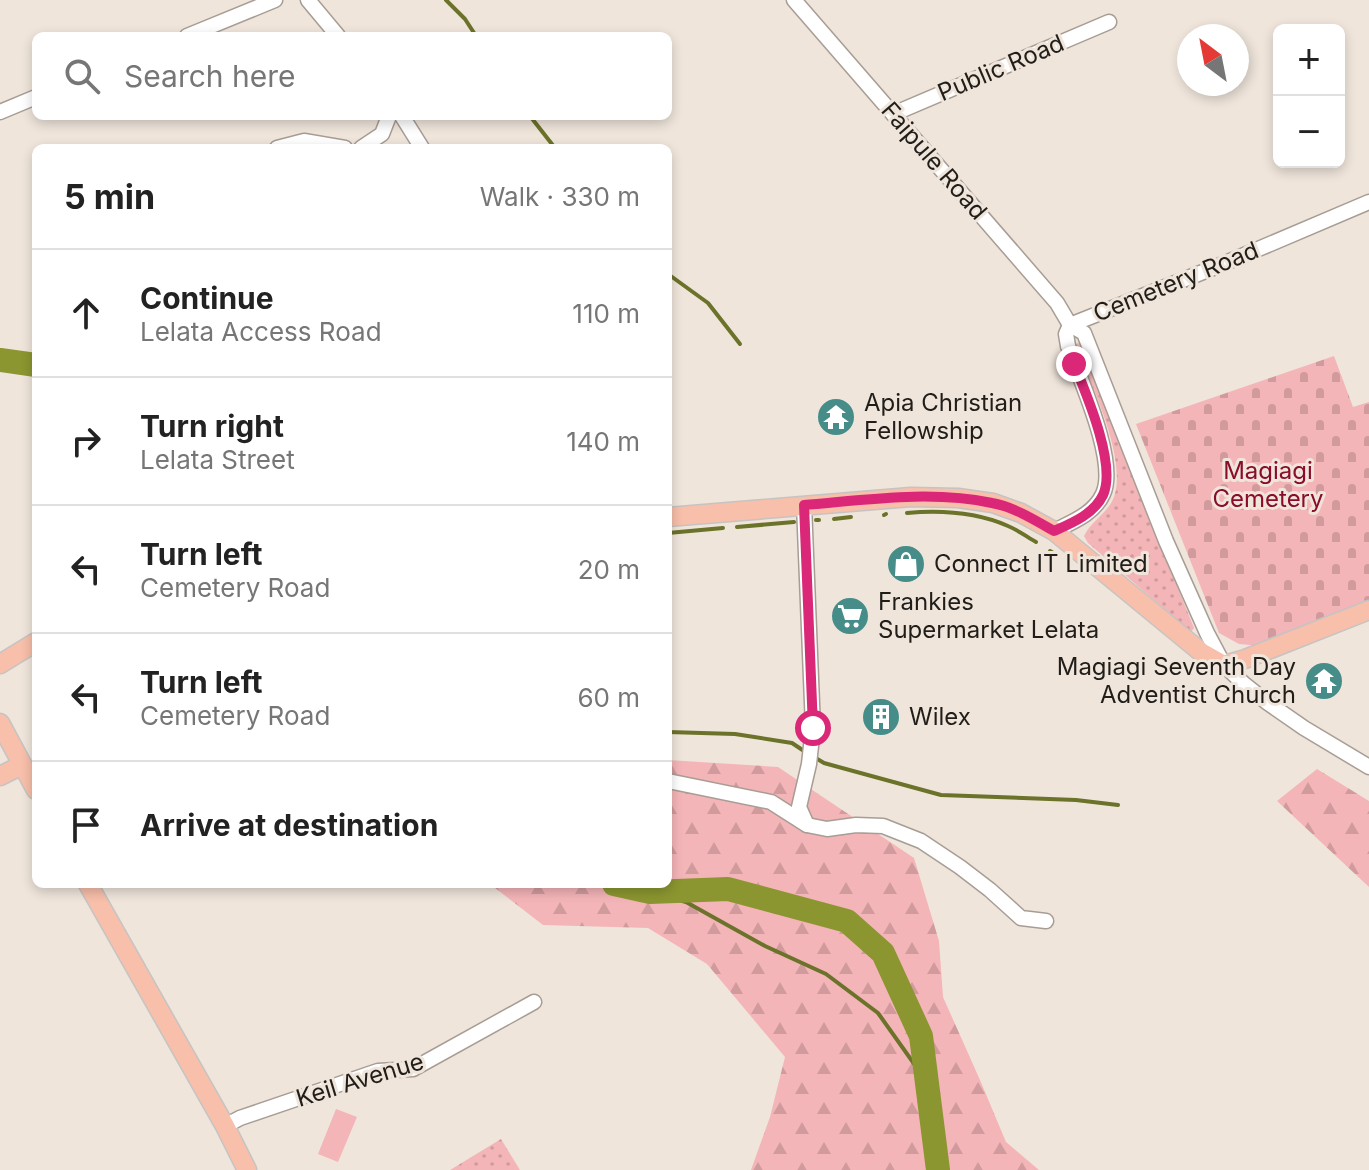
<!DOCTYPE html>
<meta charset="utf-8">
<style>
body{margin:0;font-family:Inter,sans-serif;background:#f2f2f2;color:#222}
.controls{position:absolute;right:24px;top:24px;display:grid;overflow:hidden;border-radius:12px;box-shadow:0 4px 12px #0003}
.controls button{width:72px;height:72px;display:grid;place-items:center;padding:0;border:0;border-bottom:2px solid #e0e0e0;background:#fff;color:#222;font:40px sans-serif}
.compass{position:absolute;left:1177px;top:24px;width:72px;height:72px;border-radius:50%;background:#fff;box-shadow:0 4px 12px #0003;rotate:328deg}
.stop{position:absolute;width:24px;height:24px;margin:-18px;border:6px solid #db2777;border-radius:50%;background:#fff}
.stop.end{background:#db2777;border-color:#fff;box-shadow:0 2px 8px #0008}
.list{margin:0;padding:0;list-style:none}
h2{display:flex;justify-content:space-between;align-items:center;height:104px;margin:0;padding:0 32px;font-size:34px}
h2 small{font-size:26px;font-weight:400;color:#767676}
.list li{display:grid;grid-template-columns:52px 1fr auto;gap:24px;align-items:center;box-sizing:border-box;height:128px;padding:0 32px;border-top:2px solid #e0e0e0}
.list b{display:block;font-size:30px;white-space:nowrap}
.list p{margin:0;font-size:26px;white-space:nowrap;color:#767676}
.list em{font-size:26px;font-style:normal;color:#767676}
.icon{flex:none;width:44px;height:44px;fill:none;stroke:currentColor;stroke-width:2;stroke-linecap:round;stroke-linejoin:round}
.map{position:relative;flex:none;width:1369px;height:1170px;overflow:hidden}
.search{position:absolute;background:#fff;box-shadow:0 4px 12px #0003;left:32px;top:32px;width:640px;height:88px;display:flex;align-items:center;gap:20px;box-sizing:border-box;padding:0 28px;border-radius:12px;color:#767676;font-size:30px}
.panel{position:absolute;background:#fff;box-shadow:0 4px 12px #0003;left:32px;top:144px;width:640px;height:744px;border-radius:12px}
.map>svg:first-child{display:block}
</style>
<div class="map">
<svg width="1369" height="1170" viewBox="0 0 1369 1170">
<defs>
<pattern id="grass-dots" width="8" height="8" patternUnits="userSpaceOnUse" patternTransform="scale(2)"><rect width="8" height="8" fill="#f4b5b8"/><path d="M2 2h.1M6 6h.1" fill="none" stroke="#d19b9e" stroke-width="1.8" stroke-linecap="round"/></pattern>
<pattern id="forest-firs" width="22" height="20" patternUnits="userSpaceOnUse" patternTransform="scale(2)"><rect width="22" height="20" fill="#f4b5b8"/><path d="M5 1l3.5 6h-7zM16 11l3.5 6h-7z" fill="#d19b9e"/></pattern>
<pattern id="cemetery-stones" width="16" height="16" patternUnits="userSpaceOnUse" patternTransform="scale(2)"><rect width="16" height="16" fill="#f4b5b8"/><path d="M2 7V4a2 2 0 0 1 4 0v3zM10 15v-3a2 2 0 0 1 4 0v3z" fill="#d19b9e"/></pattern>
</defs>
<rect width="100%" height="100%" fill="#efe5db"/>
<!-- grass -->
<g fill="url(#grass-dots)">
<path d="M1079,343L1194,628L1191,632L1088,543L1084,536C1091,521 1108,513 1114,497C1127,459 1093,389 1079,353L1076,344Z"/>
<polygon points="501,1139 520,1170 450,1170"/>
</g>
<!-- forest -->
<g fill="url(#forest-firs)">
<polygon points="668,760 778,767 914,858 939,941 943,997 980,1080 1006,1142 1039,1170 751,1170 770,1117 785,1057 707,964 648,928 543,925 490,884 668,884"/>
<polygon points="1317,769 1369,801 1369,887 1277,801"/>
</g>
<!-- cemetery -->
<polygon fill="url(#cemetery-stones)" points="1334,356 1353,407 1369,402 1369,603 1261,646 1239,644 1219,633 1136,424"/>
<!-- garden -->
<polygon fill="#f4b5b8" points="336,1109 357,1117 338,1162 318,1154"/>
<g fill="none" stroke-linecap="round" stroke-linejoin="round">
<!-- stream -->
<g stroke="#6b7229" stroke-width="4">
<polyline points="446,0 465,19 476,36"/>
<polyline points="530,116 555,148"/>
<polyline points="668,274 708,303 740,344"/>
<path d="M907,513C941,510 976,512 1008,526C1018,530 1027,537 1036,542"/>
<polyline points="884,515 886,514"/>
<polyline points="834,519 851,517"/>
<polyline points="816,520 819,520"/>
<polyline points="737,527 794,522"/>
<polyline points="668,533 723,528"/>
<polyline points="1050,551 1055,554"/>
<polyline points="668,732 735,734 792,743 807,753"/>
<polyline points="814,757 824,763 941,795 1076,800 1118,805"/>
<polyline points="650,892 686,902 765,946 826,974 878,1013 927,1082"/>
</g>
<!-- river -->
<g stroke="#8b9630" stroke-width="24">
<polyline points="0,360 36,365"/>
<polyline points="614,884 650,892 728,889 847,921 883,953 921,1036 938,1170"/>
</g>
<defs>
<g id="minor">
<polyline points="308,0 338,36"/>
<polyline points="794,0 1057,303 1070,325 1084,333 1166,541 1207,633 1224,665 1244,684 1268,703 1304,728 1369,767"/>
<polyline points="187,36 275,0"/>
<polyline points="0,112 36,97"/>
<polyline points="893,114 1109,22"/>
<polyline points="402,116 422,148"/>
<polyline points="277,148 304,141 345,148"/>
<polyline points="361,148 382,134 389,116"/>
<polyline points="804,505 813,728 809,764 799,807 807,825 827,829 856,825 883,826 921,841 960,867 990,890 1021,918 1046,921"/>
<path d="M1054,531C1072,522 1094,514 1103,494C1118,462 1080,379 1068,346L1066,334L1070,325L1223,264L1369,202"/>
<polyline points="668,781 771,802 807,825"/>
<polyline points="225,1126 240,1118 378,1071 413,1069 534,1002"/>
</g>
<g id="major">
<polyline points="668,517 911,497 958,498 993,503 1021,513 1054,531 1201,652 1224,665 1245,659 1369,610"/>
<polyline points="0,664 36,642"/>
<polyline points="0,723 36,790"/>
<polyline points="0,776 22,765"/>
<polyline points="88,884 225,1126 247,1170"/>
</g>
</defs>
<!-- minor casing -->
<use href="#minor" stroke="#a79d94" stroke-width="17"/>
<!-- major casing -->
<use href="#major" stroke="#c5c4c3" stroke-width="21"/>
<!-- minor -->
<use href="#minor" stroke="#fff" stroke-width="14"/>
<!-- major -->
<use href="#major" stroke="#f8bfaa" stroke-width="18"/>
</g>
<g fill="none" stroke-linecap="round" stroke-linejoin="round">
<!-- route -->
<path stroke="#db2777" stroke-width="10" d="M813,728L804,505C865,500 931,490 992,503C1014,507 1035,520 1054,531C1072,523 1094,514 1103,495C1117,465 1086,393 1074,364"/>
</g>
<!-- icons -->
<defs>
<symbol id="temple-disc" viewBox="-11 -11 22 22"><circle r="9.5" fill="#468d89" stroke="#efe5db"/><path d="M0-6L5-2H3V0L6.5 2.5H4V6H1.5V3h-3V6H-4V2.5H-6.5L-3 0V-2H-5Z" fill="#fff"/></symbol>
<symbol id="shop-disc" viewBox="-11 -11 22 22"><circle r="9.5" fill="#468d89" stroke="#efe5db"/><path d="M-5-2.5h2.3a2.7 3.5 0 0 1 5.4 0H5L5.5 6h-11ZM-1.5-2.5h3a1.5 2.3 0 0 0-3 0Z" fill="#fff"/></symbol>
<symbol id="supermarket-disc" viewBox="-11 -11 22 22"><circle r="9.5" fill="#468d89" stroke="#efe5db"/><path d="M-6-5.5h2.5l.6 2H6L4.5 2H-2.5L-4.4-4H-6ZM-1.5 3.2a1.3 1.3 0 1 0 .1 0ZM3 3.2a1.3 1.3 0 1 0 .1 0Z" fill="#fff"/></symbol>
<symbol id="building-disc" viewBox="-11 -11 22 22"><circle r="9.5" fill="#468d89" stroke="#efe5db"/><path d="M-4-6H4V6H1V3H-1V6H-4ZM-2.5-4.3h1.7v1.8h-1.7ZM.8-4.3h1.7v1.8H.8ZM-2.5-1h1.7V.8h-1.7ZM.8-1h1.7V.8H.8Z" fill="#fff"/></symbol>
</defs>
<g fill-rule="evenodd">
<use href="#temple-disc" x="814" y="395" width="44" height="44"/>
<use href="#shop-disc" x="884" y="542" width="44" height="44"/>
<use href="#supermarket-disc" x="828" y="594" width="44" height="44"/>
<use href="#temple-disc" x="1302" y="659" width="44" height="44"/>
<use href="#building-disc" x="859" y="695" width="44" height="44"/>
</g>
<g text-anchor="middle" stroke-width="6" stroke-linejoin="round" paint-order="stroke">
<!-- street labels -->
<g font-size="24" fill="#211e1a" stroke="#efe5db">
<text transform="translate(1001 68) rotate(-23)" y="8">Public Road</text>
<text transform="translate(934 161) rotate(49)" y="8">Faipule Road</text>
<text transform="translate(1176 282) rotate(-22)" y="8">Cemetery Road</text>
<text transform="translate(360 1080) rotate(-17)" y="8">Keil Avenue</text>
</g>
<!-- poi labels -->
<g font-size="24" fill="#211e1a" stroke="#efe5db" text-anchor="start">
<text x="864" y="411">Apia Christian<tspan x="864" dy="28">Fellowship</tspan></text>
<text x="934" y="572">Connect IT Limited</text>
<text x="878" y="610">Frankies<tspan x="878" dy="28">Supermarket Lelata</tspan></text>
<text x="1296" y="675" text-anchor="end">Magiagi Seventh Day<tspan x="1296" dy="28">Adventist Church</tspan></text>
<text x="909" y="725">Wilex</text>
</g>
<!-- park labels -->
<g font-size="24" fill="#8a0c2b" stroke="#efe5db">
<text x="1268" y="479">Magiagi<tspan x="1268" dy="28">Cemetery</tspan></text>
</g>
</g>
</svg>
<div class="controls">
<button>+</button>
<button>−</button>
</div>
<svg class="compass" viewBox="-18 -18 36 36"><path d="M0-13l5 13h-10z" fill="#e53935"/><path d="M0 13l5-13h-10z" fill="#767676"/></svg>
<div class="stop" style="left:813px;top:728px"></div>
<div class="stop end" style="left:1074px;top:364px"></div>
<div class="search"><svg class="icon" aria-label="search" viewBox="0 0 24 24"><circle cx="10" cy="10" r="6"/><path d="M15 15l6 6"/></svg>Search here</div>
<section class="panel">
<h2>5 min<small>Walk · 330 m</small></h2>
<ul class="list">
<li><svg class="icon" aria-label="ahead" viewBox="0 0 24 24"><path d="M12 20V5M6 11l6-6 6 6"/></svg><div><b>Continue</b><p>Lelata Access Road</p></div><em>110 m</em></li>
<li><svg class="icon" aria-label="right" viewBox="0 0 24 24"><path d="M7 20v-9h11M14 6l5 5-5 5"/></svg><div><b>Turn right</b><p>Lelata Street</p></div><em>140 m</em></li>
<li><svg class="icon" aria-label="left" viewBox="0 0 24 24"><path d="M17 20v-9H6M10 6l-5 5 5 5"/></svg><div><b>Turn left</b><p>Cemetery Road</p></div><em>20 m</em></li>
<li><svg class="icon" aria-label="left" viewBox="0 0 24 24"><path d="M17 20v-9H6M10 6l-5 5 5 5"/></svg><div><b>Turn left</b><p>Cemetery Road</p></div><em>60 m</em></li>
<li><svg class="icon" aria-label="arrive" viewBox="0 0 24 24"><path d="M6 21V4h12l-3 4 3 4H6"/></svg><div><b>Arrive at destination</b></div></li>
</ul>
</section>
</div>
